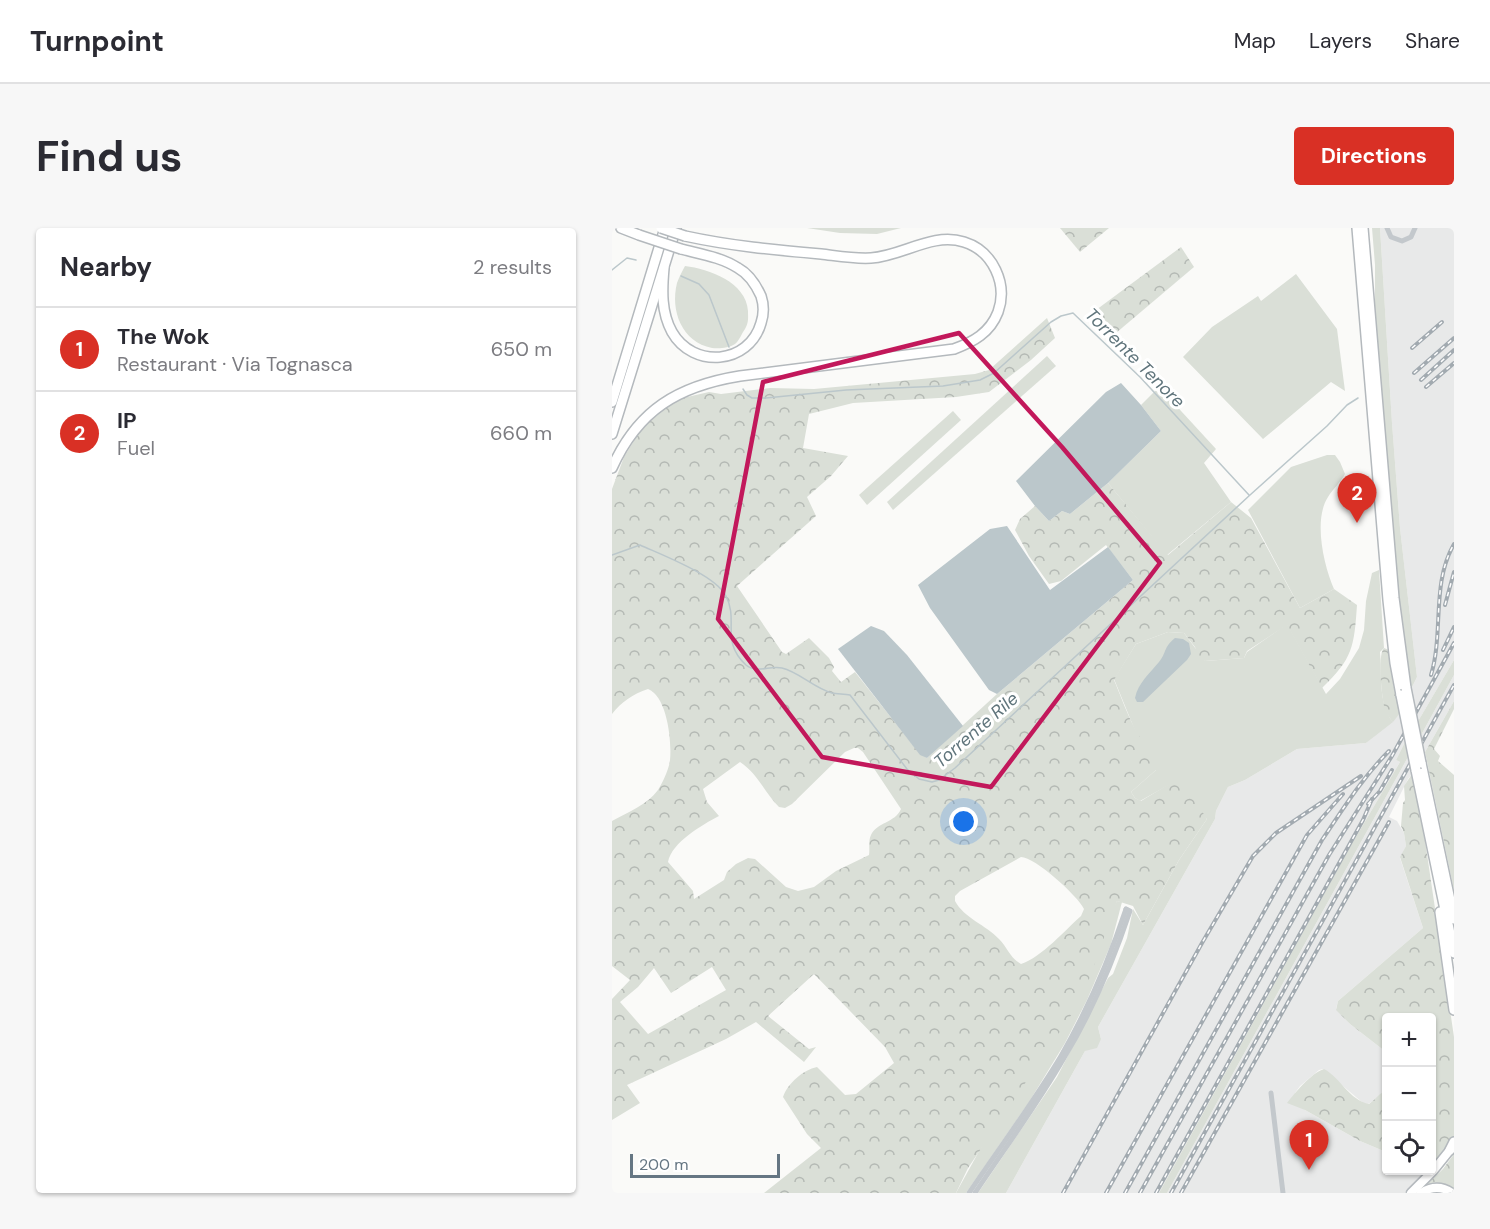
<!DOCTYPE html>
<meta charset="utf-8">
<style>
body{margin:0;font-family:"DM Sans",sans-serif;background:#f7f7f7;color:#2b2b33}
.controls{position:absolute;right:18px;bottom:18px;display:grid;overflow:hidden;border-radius:6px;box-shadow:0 2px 4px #0004}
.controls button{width:54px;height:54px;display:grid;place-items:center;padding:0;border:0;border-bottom:2px solid #e1e1e2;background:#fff;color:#2b2b33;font:30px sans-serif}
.scale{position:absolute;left:18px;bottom:15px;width:150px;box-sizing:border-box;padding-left:6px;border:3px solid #657683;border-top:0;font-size:16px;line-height:21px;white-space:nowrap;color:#657683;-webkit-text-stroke:4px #fff;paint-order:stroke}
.you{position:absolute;left:352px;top:594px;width:21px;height:21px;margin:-15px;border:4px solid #fff;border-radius:50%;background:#1a73e8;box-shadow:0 0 0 9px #1a73e833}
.badge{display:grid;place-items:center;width:39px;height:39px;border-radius:50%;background:#d93025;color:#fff;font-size:20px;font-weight:700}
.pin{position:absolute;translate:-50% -50px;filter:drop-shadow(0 2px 3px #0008)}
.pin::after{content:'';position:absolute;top:32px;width:21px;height:18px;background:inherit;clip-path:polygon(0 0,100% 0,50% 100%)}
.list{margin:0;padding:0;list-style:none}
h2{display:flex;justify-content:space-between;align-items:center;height:78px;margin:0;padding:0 24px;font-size:26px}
h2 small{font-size:20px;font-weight:400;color:#7c7c81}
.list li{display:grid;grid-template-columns:39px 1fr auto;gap:18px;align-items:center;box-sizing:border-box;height:84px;padding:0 24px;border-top:2px solid #e1e1e2}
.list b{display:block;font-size:22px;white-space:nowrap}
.list p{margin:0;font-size:20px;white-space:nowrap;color:#7c7c81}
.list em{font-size:20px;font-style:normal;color:#7c7c81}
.icon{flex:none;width:33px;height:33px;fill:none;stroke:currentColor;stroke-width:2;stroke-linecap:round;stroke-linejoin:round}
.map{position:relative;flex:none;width:842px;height:965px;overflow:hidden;border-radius:6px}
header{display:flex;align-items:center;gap:36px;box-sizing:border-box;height:84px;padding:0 30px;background:#fff;border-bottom:2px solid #e1e1e2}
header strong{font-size:28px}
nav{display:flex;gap:33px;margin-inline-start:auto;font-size:21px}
.intro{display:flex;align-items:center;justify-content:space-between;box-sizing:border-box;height:144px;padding:0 36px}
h1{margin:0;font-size:42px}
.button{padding:15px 27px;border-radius:6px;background:#d93025;color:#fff;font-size:21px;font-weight:700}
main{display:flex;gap:36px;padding:0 36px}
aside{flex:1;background:#fff;border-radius:6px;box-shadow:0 2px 4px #0004}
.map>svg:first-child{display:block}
</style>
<header>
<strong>Turnpoint</strong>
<nav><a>Map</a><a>Layers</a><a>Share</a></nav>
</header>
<div class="intro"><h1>Find us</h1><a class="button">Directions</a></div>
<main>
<aside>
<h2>Nearby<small>2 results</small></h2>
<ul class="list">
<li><span class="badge">1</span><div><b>The Wok</b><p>Restaurant · Via Tognasca</p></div><em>650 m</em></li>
<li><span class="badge">2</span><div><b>IP</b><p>Fuel</p></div><em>660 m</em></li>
</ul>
</aside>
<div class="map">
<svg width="842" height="965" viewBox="0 0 842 965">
<defs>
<pattern id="forest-crowns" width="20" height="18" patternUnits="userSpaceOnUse" patternTransform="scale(1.5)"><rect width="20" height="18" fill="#dadfd7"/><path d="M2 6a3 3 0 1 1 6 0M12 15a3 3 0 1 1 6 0" fill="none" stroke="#b4b9b4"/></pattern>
</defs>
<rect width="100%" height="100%" fill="#fafaf8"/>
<!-- built -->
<g fill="#e8e9e9">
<polygon points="768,0 842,0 842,432 805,495 798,463 805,449 788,300 780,195"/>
<polygon points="842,447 842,473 813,524 808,509"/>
<polygon points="788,485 793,514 784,532 788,534 738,619 547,965 394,965 473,823 489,811 486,799 603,591 604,583 616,559 633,552 685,521 754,515"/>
<polygon points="796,529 800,546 796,551 777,589 785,593 792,605 794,618 788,630 811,700 726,773 724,781 738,796 774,824 774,863 771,864 763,872 756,876 751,875 711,841 707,842 688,858 683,865 693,882 748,913 774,924 774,942 809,943 813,945 793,965 555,965"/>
</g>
<!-- green -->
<g fill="#dadfd7">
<polygon points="195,0 289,0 265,6 228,5"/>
<polygon points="760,0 768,0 780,195 788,300 805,449 798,463 787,392 763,92 763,37"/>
<path d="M73,38C97,41 134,54 136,83C136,90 137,94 133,101C130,105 127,113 123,116C117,120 107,121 100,120C70,114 58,83 65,55C67,49 70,44 73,38Z"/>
<polygon points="684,46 725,101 733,163 719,154 651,211 571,129 600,99 646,68 649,73"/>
<polygon points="435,128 444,138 281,282 275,274"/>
<polygon points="547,159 604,221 592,235 619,274 555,327 496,255 549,203 529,177"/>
<polygon points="341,183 349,192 255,277 247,267"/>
<path d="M715,227H723L728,234L733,246C728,255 721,261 716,269C701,292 712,338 722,361L688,380L636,282L679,239Z"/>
<path d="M767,342L772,420L768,424C770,446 766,476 781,494L754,515L685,521L633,552L616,559L604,583L603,591L486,799L489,811L485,820L473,823L394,965H366L445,849L496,750L501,746L515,710L521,681L531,697L567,632L595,591L562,554L528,573L523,570L519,564L544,542L522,500L502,451L524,416L556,404L572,405L593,433L632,430L635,424L675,396L714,466L728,451L747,420L752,402L754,373L760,345Z"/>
<polygon points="842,432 842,447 808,509 805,495"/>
<polygon points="793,514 796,529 555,965 547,965 738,619 788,534 784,532"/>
<polygon points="505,673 510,674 499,716 475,772 453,815 417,874 354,965 344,965"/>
</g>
<!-- forest -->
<g fill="url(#forest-crowns)" fill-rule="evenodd">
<polygon points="448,0 497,0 468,24"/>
<polygon points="569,19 582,39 504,105 484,82"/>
<path d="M435,90L443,110L419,132L377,164L344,169L241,175L197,186L191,220L236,228L219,248L195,269L204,288L125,358L170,424L174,426L197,410L217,430L222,439L220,443L229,454L243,444L308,526L315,530L385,466L521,352L494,317L449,353L437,356L417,328L403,302L408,291L423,278L437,293L450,283L458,286L496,255L556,327L619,274L639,290L688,380L722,361L745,377C742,419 741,430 710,460L675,397L635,423L632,430L593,433L587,431L583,419L572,405L556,404L524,416L502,452C514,480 523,512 548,532L544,542L519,564L523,570L529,573L562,553L582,571L595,591L567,632L531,697L521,678L505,673L470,771L356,940L344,965H152L209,920L195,906L171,869C176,855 191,842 205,839L233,867L244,866L282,835L273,819L202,746L156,788L197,821L204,819L192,834L144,794L114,811L15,857L28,875L0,892V771L18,752L0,738V593C16,584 35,577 46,562C51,554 57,541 58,532C60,513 55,468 36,461C21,466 9,474 0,486V261L12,229L34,193L62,172L97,164L109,166L158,160L202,161L363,146L377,142ZM242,520H246L251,524L289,581C283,595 265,594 259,607C256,613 258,621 257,627L224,643L202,659L186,663L174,659L143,631L136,630L124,636L115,644L112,652L82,671L81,663L56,634C60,614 90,597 107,588L95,574L91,561L128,534C146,546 153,565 167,579L173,580L180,576L233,524ZM409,629C423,629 466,668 472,681L469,688C453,702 430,729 409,736C399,731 395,719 387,711C374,697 352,690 343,673V668L348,663ZM100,739L114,762L36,806L8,774L26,759L42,740L59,765Z"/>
<path d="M772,420L777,422L781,455L788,485L781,494C778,491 775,486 773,482C770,471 765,427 772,420Z"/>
<polygon points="842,473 842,481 822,521 828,528 826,533 842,547 842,662 813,524"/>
<polygon points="800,546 811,599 842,809 842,909 820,938 820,790 774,790 774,824 738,796 724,782 726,773 811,700 788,629 794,618 792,605 789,598 791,575 793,572 792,558"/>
<path d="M712,841C729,850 737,872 757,876C763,872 768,864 774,863V924L748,913L693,882L675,875C683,865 699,845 712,841Z"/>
<polygon points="842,926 842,963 831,956 814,957 831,941"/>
</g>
<!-- water -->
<g fill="#bbc7cb">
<polygon points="509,155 529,177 549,203 496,255 458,286 450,283 437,293 423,278 404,253 494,164"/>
<polygon points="395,298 438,362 496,319 521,352 385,466 377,462 318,380 306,357 378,301"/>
<polygon points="259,398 272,403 295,427 351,498 315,530 308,527 226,421"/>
<path d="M563,410L571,411L577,415L579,426L575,432L531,474H525L523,470C526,455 538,445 547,434C555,424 551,420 563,410Z"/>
</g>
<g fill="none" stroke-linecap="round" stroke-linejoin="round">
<!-- stream -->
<g stroke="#bbc7cb" stroke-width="1.5">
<polyline points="0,42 15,30 24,32"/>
<polyline points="69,48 87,56 97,67 117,119"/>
<polyline points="131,161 135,167 140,170 154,170 234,162 331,158 368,152 382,145 439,94 449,88 461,85 528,149 637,267"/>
<path d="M0,327L28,317C50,327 103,347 114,368C127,393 108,413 134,437C145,446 158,437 170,440C187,444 202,460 220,465C225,466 232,466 238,467L295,541L307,551L320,554L327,552L343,540L638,267L715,198L735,177L746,170"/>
</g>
<defs>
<g id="primary">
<polyline points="799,965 821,943 842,917"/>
<path d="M809,965C820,958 830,958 840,965"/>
</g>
<g id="highway">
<polyline points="9,0 27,7"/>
<polyline points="745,0 776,372 783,435 789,467"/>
<polyline points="751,0 782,370 794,460"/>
<path d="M52,40C50,62 49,84 60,104C81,141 137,137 149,95C152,86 152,77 149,68C144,57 137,46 126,40C109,29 88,26 69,21"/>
<polyline points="0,174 53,0"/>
<polyline points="0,206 64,0"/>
<path d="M0,240C26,182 66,158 128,148L342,121C361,114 378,105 386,84C396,56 381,23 352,14C320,4 291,28 259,30C242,31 226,28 209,26C163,22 119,18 73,8"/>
<polyline points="809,535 842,691"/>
<polyline points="804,542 842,725"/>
<polyline points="828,684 842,782"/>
<polyline points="838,922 842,914"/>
</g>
</defs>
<!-- primary casing -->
<use href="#primary" stroke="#b5babe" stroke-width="11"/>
<!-- highway casing -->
<use href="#highway" stroke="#b4b9bd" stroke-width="12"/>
<!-- street -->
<g stroke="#c3c8cc" stroke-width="5">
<polyline points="775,0 779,9 790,13 799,9 803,0"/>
<polyline points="659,865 671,965"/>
<path d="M357,965C388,919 421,875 449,828C476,781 497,732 514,681"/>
<path d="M363,965C393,920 425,877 452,830C480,784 501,734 518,683L514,681"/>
</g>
<!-- primary -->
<use href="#primary" stroke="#fff" stroke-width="8"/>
<!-- highway -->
<use href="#highway" stroke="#fff" stroke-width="9"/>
<defs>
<g id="rail">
<polyline points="800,120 830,94"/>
<polyline points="802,145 842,110"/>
<polyline points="809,152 842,122"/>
<polyline points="814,159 842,135"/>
<polyline points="833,377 842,344"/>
<polyline points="831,422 842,399"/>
<path d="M819,447C832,404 819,356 842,316"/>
<polyline points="756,576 768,563 780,542"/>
<polyline points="451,965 590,715 641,628 664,605 749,548"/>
<polyline points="494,965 695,607 731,566"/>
<path d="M513,965L710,612C731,581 750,550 777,523"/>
<polyline points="528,965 717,627 780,528 842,415"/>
<polyline points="544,965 751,592 760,571"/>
<polyline points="559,965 842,457"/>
<polyline points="569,965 777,594"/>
</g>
</defs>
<!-- rail casing -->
<use href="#rail" stroke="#a2aab0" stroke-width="4"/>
<!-- rail -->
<use href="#rail" stroke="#fff" stroke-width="1.5" stroke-dasharray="4.5" stroke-linecap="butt"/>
<defs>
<g id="highway-bridge">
<polyline points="49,0 73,8"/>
<polyline points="27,7 69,21"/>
<polyline points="794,460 809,535"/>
<polyline points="789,467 804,542"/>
</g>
</defs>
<!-- highway-bridge casing -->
<use href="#highway-bridge" stroke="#b4b9bd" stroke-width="12" stroke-linecap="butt"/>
<!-- highway-bridge -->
<use href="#highway-bridge" stroke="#fff" stroke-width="9"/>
</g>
<!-- marked area -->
<path fill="none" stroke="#c2185b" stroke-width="4.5" stroke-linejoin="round" d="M347,105L450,219L548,335L379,559L210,529L106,391L151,154Z"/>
<g text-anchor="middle" stroke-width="6" stroke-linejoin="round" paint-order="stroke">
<!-- water labels -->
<g font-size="18" font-style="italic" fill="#60757c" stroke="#fff">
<text transform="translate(523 130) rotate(45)" y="6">Torrente Tenore</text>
<text transform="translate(364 502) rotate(-41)" y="6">Torrente Rile</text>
</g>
</g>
</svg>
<div class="controls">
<button>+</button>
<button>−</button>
<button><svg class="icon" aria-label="locate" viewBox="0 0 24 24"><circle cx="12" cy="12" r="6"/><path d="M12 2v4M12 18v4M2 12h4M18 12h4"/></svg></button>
</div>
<div class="scale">200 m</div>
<div class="you"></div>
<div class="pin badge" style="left:697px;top:942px">1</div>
<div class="pin badge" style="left:745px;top:295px">2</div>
</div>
</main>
